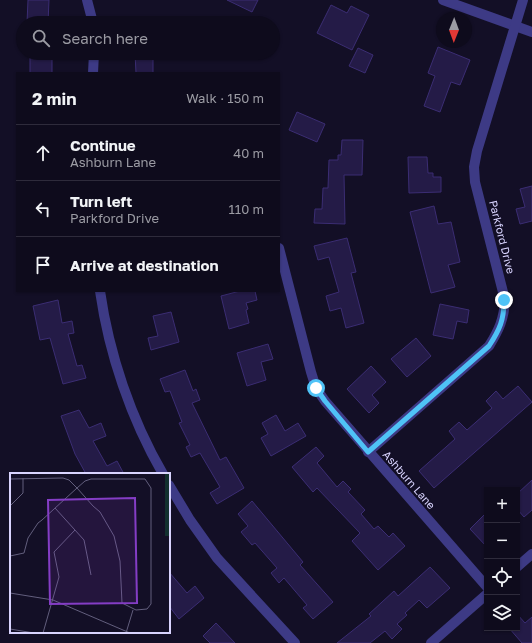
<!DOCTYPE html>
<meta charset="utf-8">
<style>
body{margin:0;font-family:"Golos Text",sans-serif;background:#1c1929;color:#f1f3f6}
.controls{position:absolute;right:12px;bottom:12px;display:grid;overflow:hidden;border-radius:0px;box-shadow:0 1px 3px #0004}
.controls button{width:36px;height:36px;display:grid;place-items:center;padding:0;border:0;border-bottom:1px solid #2e2b3b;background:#0e0b1c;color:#f1f3f6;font:20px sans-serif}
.compass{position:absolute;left:436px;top:12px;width:36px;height:36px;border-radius:50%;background:#0e0b1c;box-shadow:0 1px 3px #0004;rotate:181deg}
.stop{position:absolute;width:12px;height:12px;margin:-9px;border:3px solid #4fc3f7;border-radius:50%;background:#fff}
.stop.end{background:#4fc3f7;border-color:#fff;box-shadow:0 1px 4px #0008}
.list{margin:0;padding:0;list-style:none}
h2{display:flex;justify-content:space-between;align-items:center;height:52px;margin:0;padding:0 16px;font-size:17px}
h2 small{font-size:13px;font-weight:400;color:#9b9ba3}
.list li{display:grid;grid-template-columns:26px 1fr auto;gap:12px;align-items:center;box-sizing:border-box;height:56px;padding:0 16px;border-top:1px solid #2e2b3b}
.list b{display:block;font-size:15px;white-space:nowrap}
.list p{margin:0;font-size:13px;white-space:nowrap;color:#9b9ba3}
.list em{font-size:13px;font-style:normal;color:#9b9ba3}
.icon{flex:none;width:22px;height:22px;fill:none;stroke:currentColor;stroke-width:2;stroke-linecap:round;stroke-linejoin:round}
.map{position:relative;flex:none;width:532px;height:643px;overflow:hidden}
.search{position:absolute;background:#0e0b1c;box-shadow:0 1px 3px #0004;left:16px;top:16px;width:264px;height:44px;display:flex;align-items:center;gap:10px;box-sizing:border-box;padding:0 14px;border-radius:22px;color:#9b9ba3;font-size:15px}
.panel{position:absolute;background:#0e0b1c;box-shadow:0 1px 3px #0004;left:16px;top:72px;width:264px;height:220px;border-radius:0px}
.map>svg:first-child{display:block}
</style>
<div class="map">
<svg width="532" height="643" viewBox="0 0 532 643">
<rect width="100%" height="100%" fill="#130f26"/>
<!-- building -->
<g fill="#241b47" stroke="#3b2d73">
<polygon points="28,0 49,0 48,23 27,23"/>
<polygon points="227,0 258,0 252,12"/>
<polygon points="331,5 347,13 351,6 369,15 352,50 317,33"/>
<polygon points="438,47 470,60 460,85 451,82 440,112 424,106 435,76 428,73"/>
<polygon points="358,48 373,55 365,73 349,66"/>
<rect x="30" y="53" width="22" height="20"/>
<polygon points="135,53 153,53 153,73 136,73"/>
<polygon points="297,112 325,124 317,142 289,130"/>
<polygon points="342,140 363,140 362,175 344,175 345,224 314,223 315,209 322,209 323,188 328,188 329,160 338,160 338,155 341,155"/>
<polygon points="408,157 427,157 428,173 433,173 433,177 441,177 441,192 409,193"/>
<polygon points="532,186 532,221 520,224 516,209 525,207 520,189"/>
<polygon points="434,206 438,224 451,222 460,262 448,265 455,287 431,293 410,212"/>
<polygon points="347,238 356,272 351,273 364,323 346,328 341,308 330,311 326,296 339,292 329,257 318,260 314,246"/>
<polygon points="240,291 255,291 257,300 246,303 248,309 246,310 249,323 229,329 221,296"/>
<polygon points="58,300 62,323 72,321 74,333 68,334 77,366 82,365 86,378 63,384 50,338 40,340 33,306"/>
<polygon points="440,304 469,310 467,323 457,321 453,339 433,335"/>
<polygon points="171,312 179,342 151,350 148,338 158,336 153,316"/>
<polygon points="416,338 431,356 407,377 391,359"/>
<polygon points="268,344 273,359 261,362 266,380 247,386 237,353"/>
<polygon points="371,366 386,382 372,395 379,403 369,413 347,389"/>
<polygon points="185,370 193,391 196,389 200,400 192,403 220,460 226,457 244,488 217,504 210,493 220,487 200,453 191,457 186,447 190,445 179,423 182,422 170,391 165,392 160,379"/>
<polygon points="518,386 532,402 434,488 419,471 455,439 449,431 459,422 467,430 492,408 486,401 496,391 503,399"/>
<polygon points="79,410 89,428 101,423 106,436 93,441 107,466 117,461 124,474 86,474 75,454 61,416"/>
<polygon points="276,415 285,431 298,423 306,436 271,456 261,438 268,434 262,423"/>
<polygon points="316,447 324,456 317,463 337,487 343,481 351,489 348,492 365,510 361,514 374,529 378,526 389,537 393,533 405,546 378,570 352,541 360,533 317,488 313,492 292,467"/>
<polygon points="532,480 532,510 524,517 517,509 517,494"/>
<polygon points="252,501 303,562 300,565 333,602 313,619 303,608 307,605 284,578 279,583 271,573 277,568 255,543 252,545 241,532 248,526 238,514"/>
<polygon points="487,512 487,547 470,529"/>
<polygon points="430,567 450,588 427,608 419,600 405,613 407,615 397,624 402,629 392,639 385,631 370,643 337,643 371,616 369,614 394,591 398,596"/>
<polygon points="169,572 187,593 195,586 204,598 179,619 169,606"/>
<polygon points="517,614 525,623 532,617 532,643 522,643 509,628 517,628"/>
<polygon points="216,623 235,643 210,643 203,636"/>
</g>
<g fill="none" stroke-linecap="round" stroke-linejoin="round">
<!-- street -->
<g stroke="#3d3a85" stroke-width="10">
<polyline points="87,0 93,23"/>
<polyline points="443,0 532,32"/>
<polyline points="93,73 94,53"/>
<polyline points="279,248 311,372 316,388 325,401 487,587"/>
<path d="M100,291C109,354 131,419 163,474"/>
<path d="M368,452L489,346C499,330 504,319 505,300L475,182L474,167L477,151L523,0"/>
<polyline points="169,485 190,520 217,558 295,643"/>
<polyline points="517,567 532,554"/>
<polyline points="431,643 487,594"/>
</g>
</g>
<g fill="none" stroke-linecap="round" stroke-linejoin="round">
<!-- route -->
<path stroke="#4fc3f7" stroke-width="5" d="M316,388L325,401L368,452L489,346C500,329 504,320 504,300"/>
</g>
<g text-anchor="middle" stroke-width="3.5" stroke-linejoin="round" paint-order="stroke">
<!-- street labels -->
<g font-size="11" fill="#d9d4ff" stroke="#130f26">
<text transform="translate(502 237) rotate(76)" y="4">Parkford Drive</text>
<text transform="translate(409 480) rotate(49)" y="4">Ashburn Lane</text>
</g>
</g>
<!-- overview -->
<g transform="translate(10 473)">
<rect width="160" height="160" fill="#130f26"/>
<path d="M155,0H160V63H155Z" fill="#12302f"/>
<path fill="none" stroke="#625e7d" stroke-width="1" d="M0,6L53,5L59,7L67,15L83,33L90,39L104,63L110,88L112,130L126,137L137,136L141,131V15L135,6H81L75,8L67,15L32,47L28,50L18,65L14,80L0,83M0,33L13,20V5M45,35L74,67L81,102M0,120L43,127L120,160M0,156L24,160M33,160L49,104L44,79L65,57M116,160L123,137"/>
<path fill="#843dc5" fill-opacity="0.15" stroke="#843dc5" stroke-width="2" d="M125,25L127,130L40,131L38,27Z"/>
<rect width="160" height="160" fill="none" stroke="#d9d4ff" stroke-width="2"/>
</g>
</svg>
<div class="controls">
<button>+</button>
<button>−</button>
<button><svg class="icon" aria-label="locate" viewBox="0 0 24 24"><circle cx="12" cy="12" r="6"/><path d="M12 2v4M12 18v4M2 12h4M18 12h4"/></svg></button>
<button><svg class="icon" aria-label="layers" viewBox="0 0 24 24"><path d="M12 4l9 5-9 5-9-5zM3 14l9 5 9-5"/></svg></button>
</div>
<svg class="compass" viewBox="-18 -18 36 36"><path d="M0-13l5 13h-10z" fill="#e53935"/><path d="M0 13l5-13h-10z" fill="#9b9ba3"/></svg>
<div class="stop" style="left:316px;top:388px"></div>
<div class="stop end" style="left:504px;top:300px"></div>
<div class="search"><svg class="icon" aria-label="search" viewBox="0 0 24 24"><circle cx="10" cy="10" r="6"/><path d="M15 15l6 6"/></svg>Search here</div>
<section class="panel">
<h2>2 min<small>Walk · 150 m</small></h2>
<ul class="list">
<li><svg class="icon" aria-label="ahead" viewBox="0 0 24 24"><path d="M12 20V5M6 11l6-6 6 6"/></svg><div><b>Continue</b><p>Ashburn Lane</p></div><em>40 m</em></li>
<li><svg class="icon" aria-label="left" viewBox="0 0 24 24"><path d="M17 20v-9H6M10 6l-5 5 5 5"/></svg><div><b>Turn left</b><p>Parkford Drive</p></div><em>110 m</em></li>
<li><svg class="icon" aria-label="arrive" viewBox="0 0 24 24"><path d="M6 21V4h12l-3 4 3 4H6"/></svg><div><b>Arrive at destination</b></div></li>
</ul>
</section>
</div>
